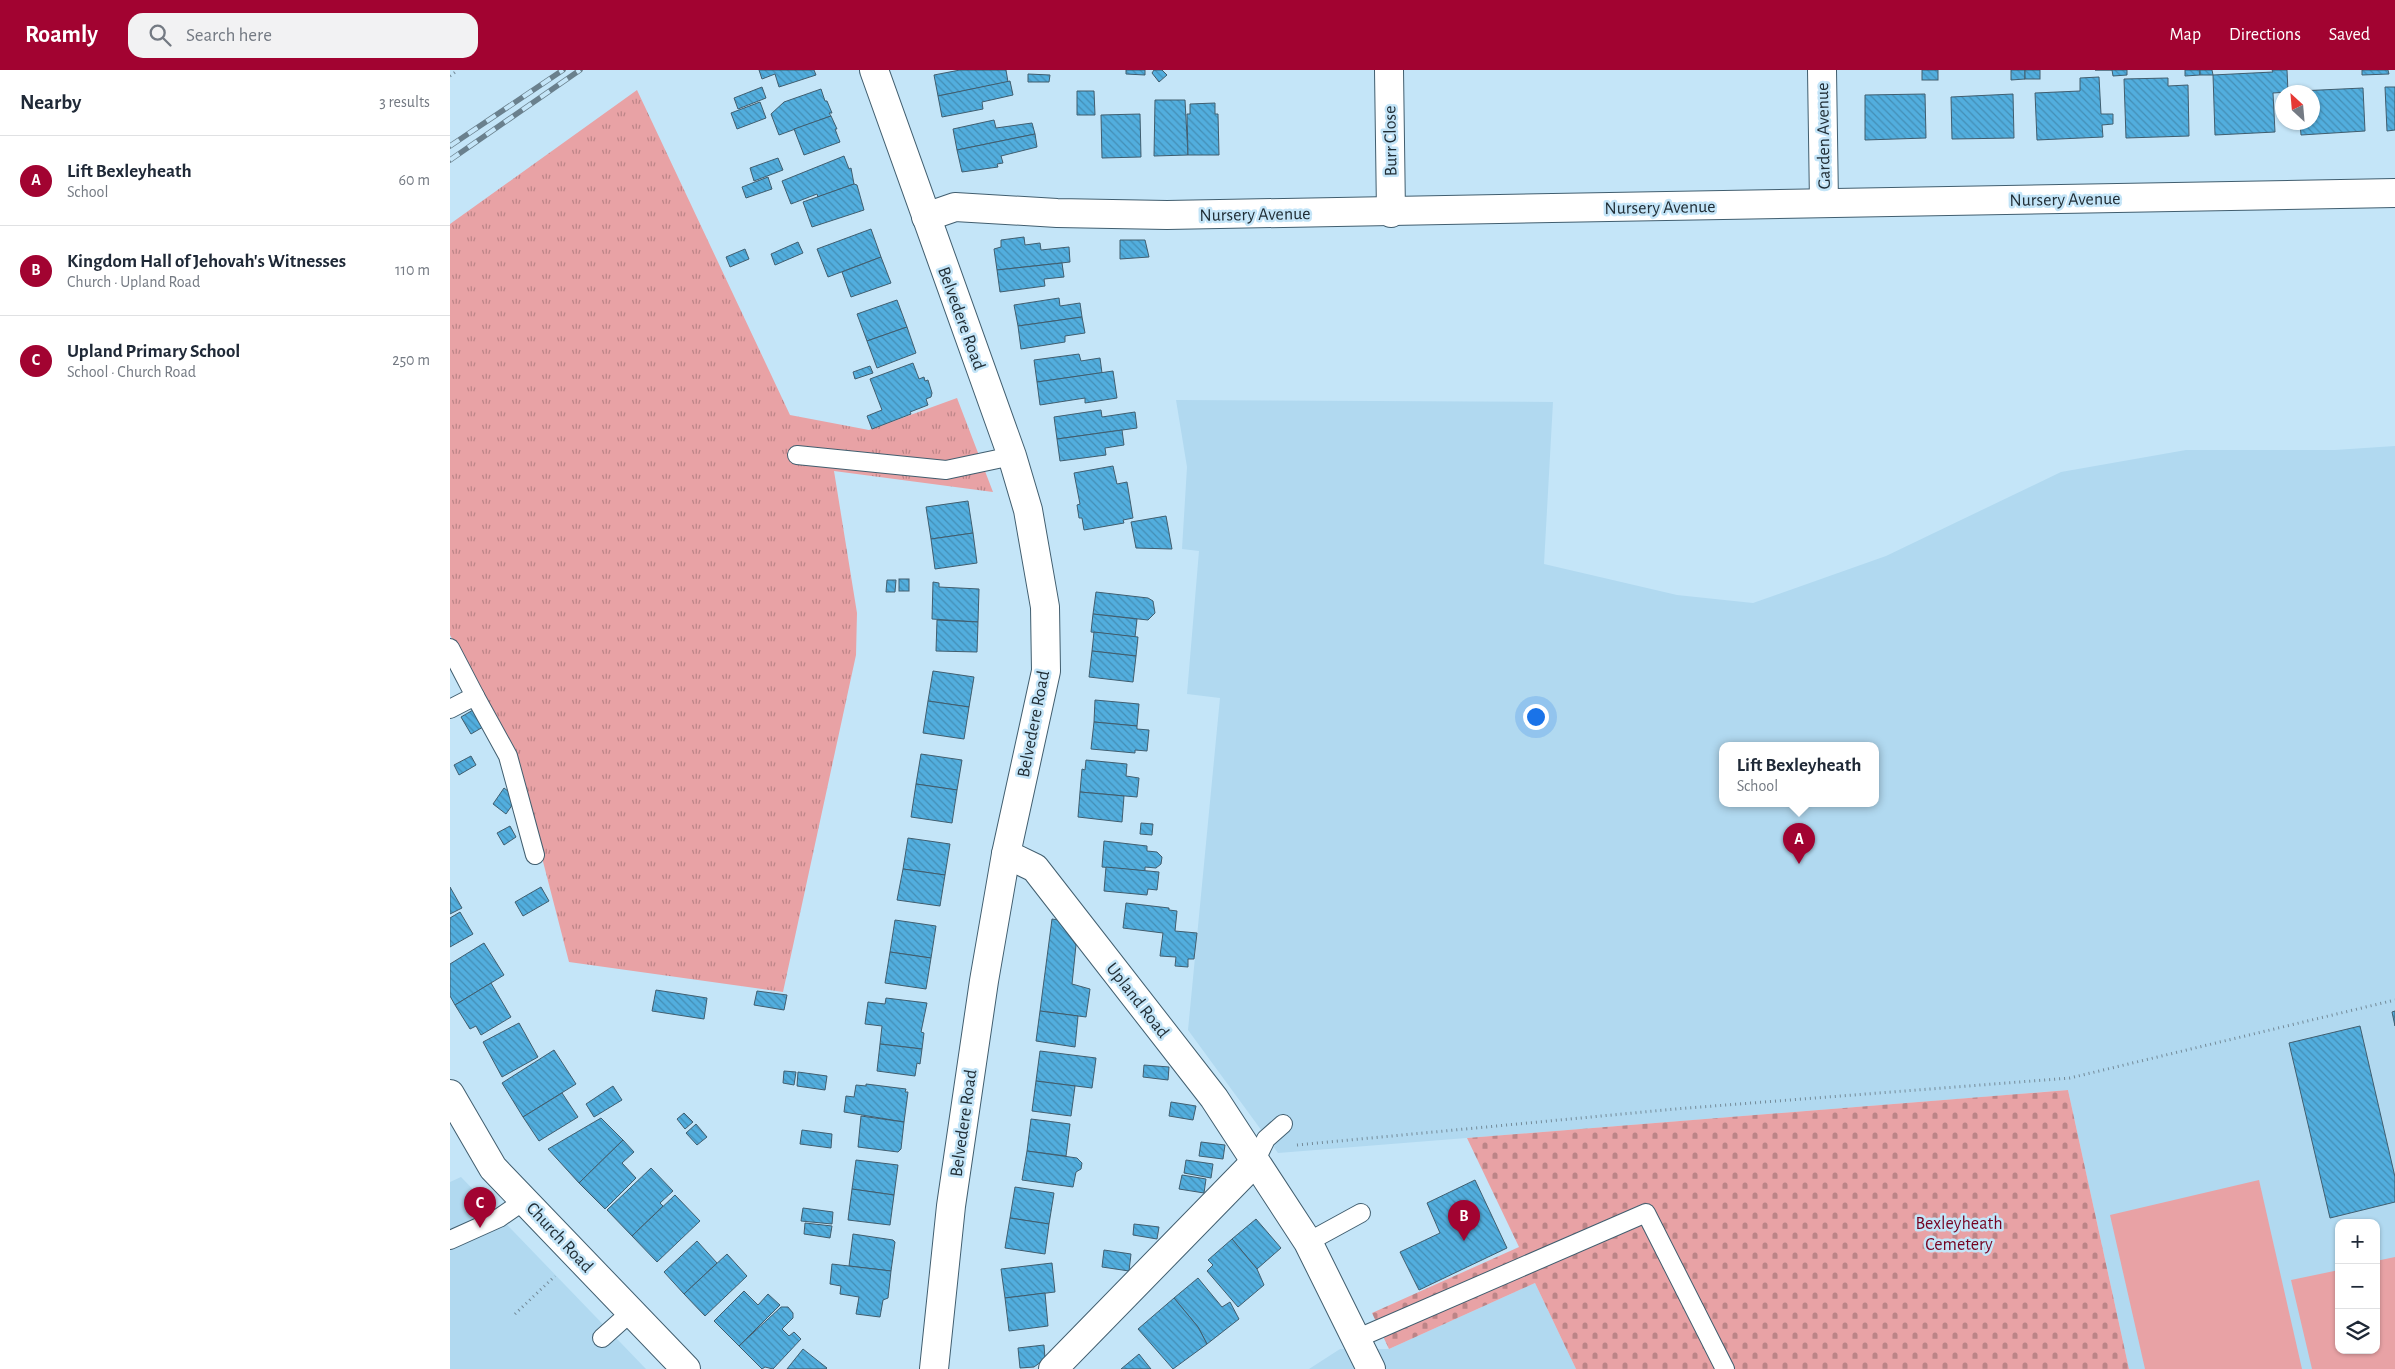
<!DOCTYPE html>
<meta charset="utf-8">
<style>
body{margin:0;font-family:"Alegreya Sans",sans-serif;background:#f2f2f3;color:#1f2937}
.controls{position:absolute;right:15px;bottom:15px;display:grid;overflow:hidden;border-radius:10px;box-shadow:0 1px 4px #0004}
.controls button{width:45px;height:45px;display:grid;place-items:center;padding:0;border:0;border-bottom:1px solid #e0e1e3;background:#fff;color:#1f2937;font:25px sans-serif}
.compass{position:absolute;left:1825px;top:15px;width:45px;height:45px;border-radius:50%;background:#fff;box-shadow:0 1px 4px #0004;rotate:334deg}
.you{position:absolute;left:1085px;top:646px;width:18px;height:18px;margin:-12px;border:4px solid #fff;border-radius:50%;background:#1a73e8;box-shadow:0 0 0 8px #1a73e833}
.badge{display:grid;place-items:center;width:32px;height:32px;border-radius:50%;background:#a20331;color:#fff;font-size:16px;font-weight:700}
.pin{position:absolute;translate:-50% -41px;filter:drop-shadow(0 1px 2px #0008)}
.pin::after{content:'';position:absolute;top:26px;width:18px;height:15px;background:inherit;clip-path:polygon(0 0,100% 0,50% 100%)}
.popup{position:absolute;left:1269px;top:672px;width:160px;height:65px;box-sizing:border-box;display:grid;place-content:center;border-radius:10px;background:#fff;filter:drop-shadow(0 1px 4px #0005);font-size:16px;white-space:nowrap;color:#747a83}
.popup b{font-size:19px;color:#1f2937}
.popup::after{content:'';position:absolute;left:50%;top:100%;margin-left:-10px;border:10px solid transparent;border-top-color:#fff}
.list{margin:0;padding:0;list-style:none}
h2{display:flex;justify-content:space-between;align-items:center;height:65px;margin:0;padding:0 20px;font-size:21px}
h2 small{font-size:16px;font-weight:400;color:#747a83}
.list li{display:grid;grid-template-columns:32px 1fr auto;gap:15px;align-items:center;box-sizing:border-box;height:90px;padding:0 20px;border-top:1px solid #e0e1e3}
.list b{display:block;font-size:19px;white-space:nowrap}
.list p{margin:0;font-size:16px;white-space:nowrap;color:#747a83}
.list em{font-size:16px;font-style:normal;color:#747a83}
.icon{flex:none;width:28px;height:28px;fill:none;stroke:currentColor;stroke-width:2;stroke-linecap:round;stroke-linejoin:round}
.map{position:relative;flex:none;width:1945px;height:1299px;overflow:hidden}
header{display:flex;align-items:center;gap:30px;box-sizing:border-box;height:70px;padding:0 25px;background:#a20331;color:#fff}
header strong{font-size:24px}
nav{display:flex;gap:28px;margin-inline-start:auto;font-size:18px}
.search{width:350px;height:45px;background:#f2f2f3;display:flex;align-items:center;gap:12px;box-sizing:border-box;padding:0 18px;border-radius:15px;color:#747a83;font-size:19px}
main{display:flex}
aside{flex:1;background:#fff}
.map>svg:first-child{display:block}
</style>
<header>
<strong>Roamly</strong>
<div class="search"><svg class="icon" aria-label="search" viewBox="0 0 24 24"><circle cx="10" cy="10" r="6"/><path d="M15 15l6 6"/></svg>Search here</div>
<nav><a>Map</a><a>Directions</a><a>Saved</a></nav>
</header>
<main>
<aside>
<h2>Nearby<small>3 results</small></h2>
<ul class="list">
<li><span class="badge">A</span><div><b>Lift Bexleyheath</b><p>School</p></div><em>60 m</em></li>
<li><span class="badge">B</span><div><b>Kingdom Hall of Jehovah's Witnesses</b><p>Church · Upland Road</p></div><em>110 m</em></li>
<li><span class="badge">C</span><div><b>Upland Primary School</b><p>School · Church Road</p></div><em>250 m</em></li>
</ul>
</aside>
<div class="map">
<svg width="1945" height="1299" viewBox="0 0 1945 1299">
<defs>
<pattern id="cemetery-stones" width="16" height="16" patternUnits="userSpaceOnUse" patternTransform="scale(1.25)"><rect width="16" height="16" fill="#e8a2a5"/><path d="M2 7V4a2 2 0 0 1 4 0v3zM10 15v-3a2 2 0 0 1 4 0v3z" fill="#bc8487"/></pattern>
<pattern id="park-tufts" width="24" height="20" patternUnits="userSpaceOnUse" patternTransform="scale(1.25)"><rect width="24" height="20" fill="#e8a2a5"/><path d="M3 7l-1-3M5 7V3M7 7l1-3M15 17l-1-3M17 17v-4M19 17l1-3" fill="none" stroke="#bc8487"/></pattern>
<pattern id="building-back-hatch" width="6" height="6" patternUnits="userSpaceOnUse" patternTransform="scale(1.25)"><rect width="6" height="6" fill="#52aede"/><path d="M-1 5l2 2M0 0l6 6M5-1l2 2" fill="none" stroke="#448eb5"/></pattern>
</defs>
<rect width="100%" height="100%" fill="#c4e5f8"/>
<!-- built -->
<g fill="#b1d9f0" fill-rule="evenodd">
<path d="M726,330L1103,332L1094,494L1227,525L1303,533L1436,486L1611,402L1736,380H1885L1945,376V1299H1679L1618,1020L828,1083L738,960L770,628L737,624L749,481L732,479L737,397ZM1273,675H1425V733H1273ZM1889,1153H1926V1280H1889Z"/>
<polygon points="11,1107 196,1299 0,1299 0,1112"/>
<polygon points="1085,1213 1126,1299 859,1299 890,1279 939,1279"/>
</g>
<!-- cemetery -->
<polygon fill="url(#cemetery-stones)" points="1618,1020 1679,1299 1126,1299 1085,1213 939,1279 922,1243 1069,1177 1017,1068"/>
<!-- park -->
<polygon fill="url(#park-tufts)" points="187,20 340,345 419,360 507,328 543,422 384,401 407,543 406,585 333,922 119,892 67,691 0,565 0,154"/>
<!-- garden -->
<g fill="#e8a2a5">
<polygon points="1809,1110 1852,1299 1695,1299 1660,1145"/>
<polygon points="1945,1187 1945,1299 1862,1299 1841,1210 1889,1200 1889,1280 1926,1280 1926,1191"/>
</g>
<!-- building -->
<g fill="url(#building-back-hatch)" stroke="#415e6f">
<polygon points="309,0 364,0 366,5 329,17 325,4 312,9"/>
<polygon points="510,0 556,0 558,12 488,26 484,5"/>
<polygon points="676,0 695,0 695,5 676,4"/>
<polygon points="704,0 712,0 717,5 709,12 702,3"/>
<rect x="1472" y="0" width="16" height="10"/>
<polygon points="1561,0 1575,0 1575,9 1561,10"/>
<rect x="1575" y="0" width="15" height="9"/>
<polygon points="1645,0 1677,0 1677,5 1663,6 1662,0"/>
<polygon points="1735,0 1750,0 1750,5 1735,6"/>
<polygon points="1750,0 1762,0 1763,5 1750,5"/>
<polygon points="1822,0 1837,0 1838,22 1823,23 1825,62 1765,65 1763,5 1823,2"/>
<polygon points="1912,0 1938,0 1939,4 1912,5"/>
<polygon points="578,4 600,5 599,12 578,12"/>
<polygon points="1649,7 1651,44 1663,44 1663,54 1652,55 1653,67 1587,70 1585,23 1630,21 1630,8"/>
<polygon points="1718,8 1718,16 1738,15 1739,66 1676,68 1674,9"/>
<polygon points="560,11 563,25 532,32 533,39 492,47 488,26"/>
<polygon points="312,17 316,28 288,39 284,28"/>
<polygon points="1935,17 1945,17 1945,60 1937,61"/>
<polygon points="1913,18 1915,61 1851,65 1850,52 1862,52 1862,22 1849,21"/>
<polygon points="371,19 375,31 377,31 382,43 379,43 381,46 329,65 321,44 334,32"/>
<polygon points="627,21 644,21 645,45 627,45"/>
<polygon points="1475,24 1476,68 1415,70 1415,25"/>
<polygon points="1563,24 1564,68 1502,69 1501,27"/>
<polygon points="705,30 735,30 738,85 704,86"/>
<polygon points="310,32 316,48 287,59 281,43"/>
<polygon points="765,33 765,44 768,44 769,85 738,85 737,44 740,44 740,34"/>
<polygon points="690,44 691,87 652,88 651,45"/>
<polygon points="381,46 387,59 385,59 390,72 354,85 344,59"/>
<polygon points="544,50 546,58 582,53 585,64 507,80 503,59"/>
<polygon points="585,64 587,77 551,86 553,93 547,94 548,97 512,102 507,80"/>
<polygon points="394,86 399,99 401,98 404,114 368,127 367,124 341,134 332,111"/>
<polygon points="328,88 333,100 304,111 300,98"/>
<polygon points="318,107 322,119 296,128 292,117"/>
<polygon points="404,114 407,115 414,140 362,157 353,132"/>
<polygon points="421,159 431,187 378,207 367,179"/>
<polygon points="574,167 575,175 590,173 591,180 619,177 620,192 547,200 544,179 551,177 551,170"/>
<polygon points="670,170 695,170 699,187 670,189"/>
<polygon points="348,172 353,183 325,195 321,184"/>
<polygon points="295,179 299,189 280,197 276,187"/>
<polygon points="431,187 441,213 401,227 392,202"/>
<polygon points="612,193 614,207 594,209 595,216 550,222 547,200"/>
<polygon points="609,228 610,236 630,233 632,247 568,256 564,235"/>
<polygon points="447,230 457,257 417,271 407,244"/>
<polygon points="632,247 635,263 615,266 615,272 571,279 568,256"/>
<polygon points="457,257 466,283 427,298 417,271"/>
<polygon points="629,284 631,291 650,288 652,303 587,312 584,290"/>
<polygon points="463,293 469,309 474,307 475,311 478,310 482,323 481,327 476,329 478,335 460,342 461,344 422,359 417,346 432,340 420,309"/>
<polygon points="420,296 423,303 405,309 403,302"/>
<polygon points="663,301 667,328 635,333 635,328 590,335 587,312"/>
<polygon points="651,340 652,347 685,342 687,358 607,369 604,347"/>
<polygon points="672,360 674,375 655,378 656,385 610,391 607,369"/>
<polygon points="663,396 667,414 677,412 683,448 673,450 674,453 634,460 632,448 629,448 627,435 630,434 624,403"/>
<polygon points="518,431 523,463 481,469 476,437"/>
<polygon points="716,446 722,479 686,478 681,452"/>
<polygon points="523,463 527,493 485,499 481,469"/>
<rect x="449" y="509" width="10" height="12"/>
<polygon points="437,510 446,510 445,522 436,522"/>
<polygon points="483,512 489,513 489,517 529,519 528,552 482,549"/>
<polygon points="646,522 698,528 703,531 705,543 698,550 643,544"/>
<polygon points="643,544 687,549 685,567 641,562"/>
<polygon points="487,550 528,552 527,582 486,581"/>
<polygon points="644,562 688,567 686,586 642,581"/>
<polygon points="642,581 686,586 683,612 639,607"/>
<polygon points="483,601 524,607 519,637 478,631"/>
<polygon points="645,630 689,634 687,656 644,652"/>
<polygon points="478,631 519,637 514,669 473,663"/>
<polygon points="23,640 33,657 21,664 11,647"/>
<polygon points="644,652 687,656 687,659 699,660 697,681 685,680 685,683 641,679"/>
<polygon points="471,684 512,690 507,720 466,714"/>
<polygon points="21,686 26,695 9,705 4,695"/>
<polygon points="636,690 677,694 676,706 689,708 687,727 630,722 632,699 635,700"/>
<polygon points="466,714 507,720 502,753 461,747"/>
<polygon points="54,718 67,728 56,744 43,734"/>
<polygon points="630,722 674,726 672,752 628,747"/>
<polygon points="691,753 703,754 702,765 690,764"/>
<polygon points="60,756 66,767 54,775 47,763"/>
<polygon points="458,768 500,774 495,805 453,799"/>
<polygon points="654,771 697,776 697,781 707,782 712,787 711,794 706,798 695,797 695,801 652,797"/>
<polygon points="656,797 709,802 707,820 698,819 697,825 654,821"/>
<polygon points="453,799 495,805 490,836 447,830"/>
<polygon points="0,817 12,838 0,844"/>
<polygon points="91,817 99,831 73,846 65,832"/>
<polygon points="676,833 719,838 719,840 727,841 725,861 747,863 744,889 738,889 738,897 725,896 726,887 710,886 713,863 673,858"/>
<polygon points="10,842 23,864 0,877 0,848"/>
<polygon points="602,849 608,850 626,875 622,914 640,919 636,947 590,941"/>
<polygon points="445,850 486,856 481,888 440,882"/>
<polygon points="34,873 54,905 5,935 0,926 0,894"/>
<polygon points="440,882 481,888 476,919 435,913"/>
<polygon points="41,913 61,947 31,965 26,956 20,959 5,935"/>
<polygon points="206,920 257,928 254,949 202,941"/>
<polygon points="307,921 337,925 334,940 304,935"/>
<polygon points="436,928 477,933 471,962 474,963 472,979 430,974 432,956 415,954 418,932 435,934"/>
<polygon points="590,941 628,946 625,977 586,971"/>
<polygon points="1945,941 1945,956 1942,942"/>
<polygon points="69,953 88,987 52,1007 33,972"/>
<polygon points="1910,956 1945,1107 1945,1132 1880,1148 1839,973"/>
<polygon points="430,974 472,979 470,994 467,993 465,1006 427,1001"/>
<polygon points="104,980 126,1014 73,1047 52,1013"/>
<polygon points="590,981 646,988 642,1018 586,1011"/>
<polygon points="694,995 719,997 718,1010 693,1007"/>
<polygon points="334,1001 346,1002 344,1015 333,1013"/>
<polygon points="348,1002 377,1006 375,1020 347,1016"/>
<polygon points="586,1011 625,1016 621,1046 582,1041"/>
<polygon points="416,1014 456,1019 455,1022 458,1022 454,1052 394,1042 396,1026 404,1027 406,1015 416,1016"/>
<polygon points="163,1016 172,1030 144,1047 136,1034"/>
<polygon points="112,1023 128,1047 89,1071 73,1047"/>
<polygon points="721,1032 746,1036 743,1050 719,1046"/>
<polygon points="234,1043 243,1052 235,1059 227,1049"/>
<polygon points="411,1046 454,1052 451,1079 448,1082 408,1077"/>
<polygon points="151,1048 173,1070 129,1113 98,1079"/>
<polygon points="581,1049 620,1054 616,1086 577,1081"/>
<polygon points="246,1054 257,1067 247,1075 236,1063"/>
<polygon points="352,1060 382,1064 381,1078 350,1074"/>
<polygon points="173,1070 184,1082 172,1093 186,1108 155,1139 129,1113"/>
<polygon points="751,1072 775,1075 773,1089 749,1086"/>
<polygon points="577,1081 627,1088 632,1093 631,1099 626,1102 623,1117 572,1110"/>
<polygon points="406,1090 448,1095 444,1125 402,1119"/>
<polygon points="736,1090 763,1094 761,1108 734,1103"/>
<polygon points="201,1098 223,1121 210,1133 213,1136 182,1166 157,1140"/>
<polygon points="732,1105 756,1109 754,1123 729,1119"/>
<polygon points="1025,1110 1057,1178 969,1220 950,1182 990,1163 977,1133"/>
<polygon points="565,1117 604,1123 599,1154 560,1148"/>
<polygon points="402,1119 444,1125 440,1155 398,1150"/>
<polygon points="225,1125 250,1151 207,1192 182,1166"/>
<polygon points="353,1138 383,1142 382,1154 351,1151"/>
<polygon points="560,1148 599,1154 595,1184 555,1178"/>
<polygon points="806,1149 831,1178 807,1199 782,1169"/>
<polygon points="355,1153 382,1156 380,1168 354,1164"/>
<polygon points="684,1154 709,1157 707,1169 683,1165"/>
<polygon points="403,1164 443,1170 445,1172 441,1201 399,1196"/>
<polygon points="782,1169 807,1199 814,1215 788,1237 757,1201 763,1195 758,1190"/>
<polygon points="247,1171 267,1193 234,1224 214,1202"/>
<polygon points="654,1180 681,1184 679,1201 652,1197"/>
<polygon points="277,1184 297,1206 255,1246 234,1224"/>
<polygon points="602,1193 605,1222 555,1228 551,1199"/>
<polygon points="382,1194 441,1201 438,1228 433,1230 430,1247 406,1244 409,1227 390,1224 391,1216 380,1214"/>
<polygon points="748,1208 772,1237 780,1232 789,1249 757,1274 748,1257 724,1228"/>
<polygon points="294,1221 308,1235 318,1224 330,1235 289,1276 264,1251"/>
<polygon points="595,1223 598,1256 559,1261 555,1228"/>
<polygon points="724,1228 748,1257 757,1274 723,1299 688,1259"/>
<polygon points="331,1237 338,1237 343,1243 343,1248 332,1259 339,1266 344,1262 351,1269 323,1299 315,1297 312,1299 289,1276"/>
<polygon points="594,1275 595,1289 584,1297 570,1298 568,1278"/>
<polygon points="353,1279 377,1298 376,1299 337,1299"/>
<polygon points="689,1284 701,1299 671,1299"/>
</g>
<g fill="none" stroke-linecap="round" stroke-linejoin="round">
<defs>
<g id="service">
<polyline points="347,385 496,400 562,386"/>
<polyline points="0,578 25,626"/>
<polyline points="0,639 25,626 58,686 85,785"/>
<polyline points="805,1092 816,1069 833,1054"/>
<polyline points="0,1170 49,1148 75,1130"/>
<polyline points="858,1172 911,1143"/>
<polyline points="152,1268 181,1242"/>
<polyline points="906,1269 1196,1143 1275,1299"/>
</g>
<g id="minor">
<polyline points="939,0 941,143"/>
<polyline points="1372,0 1374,133"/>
<polyline points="476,147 505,137 607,143 717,145 1945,123"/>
<polyline points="556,784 585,798 764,1028 858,1172 921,1299"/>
<polyline points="0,1024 43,1098 236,1299"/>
<polyline points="603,1299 805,1092"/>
</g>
<polyline id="tertiary" points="424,0 562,386 578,440 595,537 596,601 556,784 534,911 501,1136 484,1299"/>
</defs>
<!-- service casing -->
<use href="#service" stroke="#415e6f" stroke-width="20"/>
<!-- minor casing -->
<use href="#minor" stroke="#415e6f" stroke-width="30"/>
<!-- tertiary casing -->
<use href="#tertiary" stroke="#415e6f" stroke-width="30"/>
<!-- path -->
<g stroke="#738a98" stroke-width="3" stroke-dasharray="1 4" stroke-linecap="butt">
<polyline points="0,6 8,0"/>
<polyline points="847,1075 1225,1039 1620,1008 1945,930"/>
<polyline points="65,1244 105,1206"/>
</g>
<!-- service -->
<use href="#service" stroke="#fff" stroke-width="18"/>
<!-- minor -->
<use href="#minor" stroke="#fff" stroke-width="28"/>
<!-- tertiary -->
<use href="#tertiary" stroke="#fff" stroke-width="28"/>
<defs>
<g id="rail">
<polyline points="0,76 113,0"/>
<polyline points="0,90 130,0"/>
</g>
</defs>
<!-- rail casing -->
<use href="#rail" stroke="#6a808d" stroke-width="5.5"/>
<!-- rail -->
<use href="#rail" stroke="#c4e5f8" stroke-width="4" stroke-dasharray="11" stroke-linecap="butt"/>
</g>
<g text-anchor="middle" stroke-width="5" stroke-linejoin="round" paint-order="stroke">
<!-- street labels -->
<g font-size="18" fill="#212e36" stroke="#c4e5f8">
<text transform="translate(1373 66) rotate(-91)" y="6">Garden Avenue</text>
<text transform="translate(940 71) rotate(-91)" y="6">Burr Close</text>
<text transform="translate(1615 129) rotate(-1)" y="6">Nursery Avenue</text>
<text transform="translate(1210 137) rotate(-1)" y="6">Nursery Avenue</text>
<text transform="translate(805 144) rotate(-1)" y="6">Nursery Avenue</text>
<text transform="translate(512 248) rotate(70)" y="6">Belvedere Road</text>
<text transform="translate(583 654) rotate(-79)" y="6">Belvedere Road</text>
<text transform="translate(688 930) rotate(52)" y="6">Upland Road</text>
<text transform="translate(513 1053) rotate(-82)" y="6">Belvedere Road</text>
<text transform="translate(110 1167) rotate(47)" y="6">Church Road</text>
</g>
<!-- park labels -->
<g font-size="18" fill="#750321" stroke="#c4e5f8">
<text x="1509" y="1159">Bexleyheath<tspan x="1509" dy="21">Cemetery</tspan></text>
</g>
</g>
</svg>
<div class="controls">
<button>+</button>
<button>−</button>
<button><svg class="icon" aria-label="layers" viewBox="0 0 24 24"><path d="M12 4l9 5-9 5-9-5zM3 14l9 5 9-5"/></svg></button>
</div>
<svg class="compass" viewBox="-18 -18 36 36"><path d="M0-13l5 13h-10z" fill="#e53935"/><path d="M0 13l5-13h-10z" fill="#747a83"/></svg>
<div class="you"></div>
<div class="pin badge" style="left:1349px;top:794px">A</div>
<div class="popup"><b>Lift Bexleyheath</b>School</div>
<div class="pin badge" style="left:1014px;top:1171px">B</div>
<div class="pin badge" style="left:30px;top:1158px">C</div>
</div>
</main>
